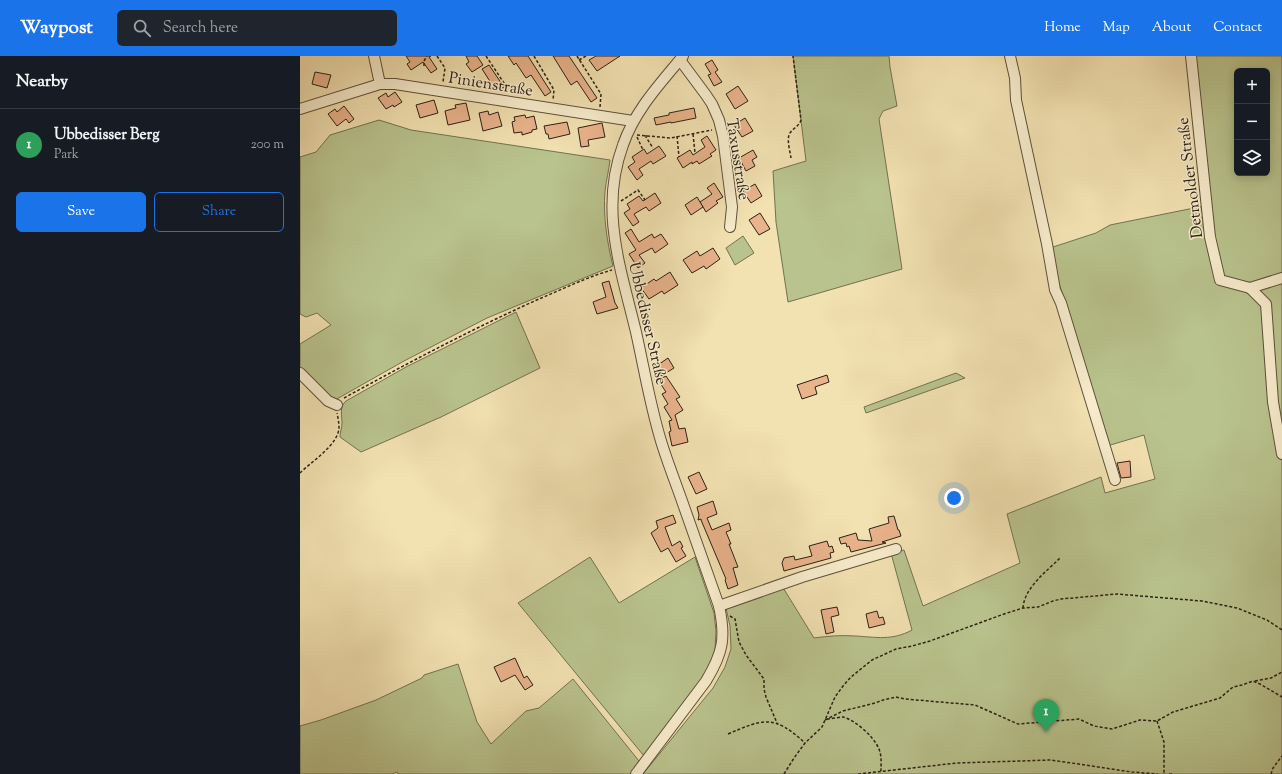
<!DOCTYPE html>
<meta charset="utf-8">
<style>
body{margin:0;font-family:"Sorts Mill Goudy",serif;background:#20242c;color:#f1f3f6}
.controls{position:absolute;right:12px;top:12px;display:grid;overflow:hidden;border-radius:6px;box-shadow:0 2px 10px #0003}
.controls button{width:36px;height:36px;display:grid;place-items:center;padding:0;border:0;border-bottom:1px solid #363941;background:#171b24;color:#f1f3f6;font:20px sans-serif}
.you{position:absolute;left:654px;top:442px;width:14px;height:14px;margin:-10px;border:3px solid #fff;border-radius:50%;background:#1a73e8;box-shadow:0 0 0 6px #1a73e833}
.badge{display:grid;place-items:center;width:26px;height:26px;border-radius:50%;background:#1a73e8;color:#fff;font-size:13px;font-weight:700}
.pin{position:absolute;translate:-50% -33px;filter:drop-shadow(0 1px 2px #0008)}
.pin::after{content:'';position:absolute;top:21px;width:14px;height:12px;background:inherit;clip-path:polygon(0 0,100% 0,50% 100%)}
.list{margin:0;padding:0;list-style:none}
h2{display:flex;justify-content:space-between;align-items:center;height:52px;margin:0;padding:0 16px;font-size:17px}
h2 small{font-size:13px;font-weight:400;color:#9ea1a6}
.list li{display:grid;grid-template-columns:26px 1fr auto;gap:12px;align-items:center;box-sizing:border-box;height:72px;padding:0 16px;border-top:1px solid #363941}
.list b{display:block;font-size:15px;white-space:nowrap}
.list p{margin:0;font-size:13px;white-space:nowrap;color:#9ea1a6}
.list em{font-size:13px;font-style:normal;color:#9ea1a6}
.actions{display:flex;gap:8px;padding:12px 16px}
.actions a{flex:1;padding:9px 0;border:1px solid #1a73e8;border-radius:6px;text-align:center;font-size:14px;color:#1a73e8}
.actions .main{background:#1a73e8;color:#fff}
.icon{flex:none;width:22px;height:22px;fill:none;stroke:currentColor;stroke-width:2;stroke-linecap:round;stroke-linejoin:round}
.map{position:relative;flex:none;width:982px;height:718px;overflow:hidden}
header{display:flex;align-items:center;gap:24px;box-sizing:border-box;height:56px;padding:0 20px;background:#1a73e8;color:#fff}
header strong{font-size:19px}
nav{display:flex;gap:22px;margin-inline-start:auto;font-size:14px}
.search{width:280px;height:36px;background:#20242c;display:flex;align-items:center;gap:10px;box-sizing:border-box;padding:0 14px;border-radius:6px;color:#9ea1a6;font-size:15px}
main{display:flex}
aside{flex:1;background:#171b24}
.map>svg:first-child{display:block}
</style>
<header>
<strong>Waypost</strong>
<div class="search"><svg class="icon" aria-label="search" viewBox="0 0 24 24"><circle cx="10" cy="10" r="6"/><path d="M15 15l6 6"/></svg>Search here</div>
<nav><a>Home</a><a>Map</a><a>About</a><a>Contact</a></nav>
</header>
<main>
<aside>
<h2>Nearby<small></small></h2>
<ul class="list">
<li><span class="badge" style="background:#2e9e5b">1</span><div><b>Ubbedisser Berg</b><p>Park</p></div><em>200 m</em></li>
</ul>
<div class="actions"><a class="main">Save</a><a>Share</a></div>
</aside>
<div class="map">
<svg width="982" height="718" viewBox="0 0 982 718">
<rect width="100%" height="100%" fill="#f2e1b1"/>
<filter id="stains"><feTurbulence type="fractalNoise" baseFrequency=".005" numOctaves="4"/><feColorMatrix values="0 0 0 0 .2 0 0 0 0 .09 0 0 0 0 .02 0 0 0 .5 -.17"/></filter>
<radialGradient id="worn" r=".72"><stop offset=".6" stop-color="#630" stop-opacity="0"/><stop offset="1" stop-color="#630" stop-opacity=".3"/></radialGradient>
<!-- green -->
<g fill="#b9c38d" stroke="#727250" fill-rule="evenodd">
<polygon points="493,0 589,0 590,11 597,50 583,55 579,63 602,213 488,246 476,166 473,115 506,105"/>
<path d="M893,0H982V379L975,348L968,247L923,222L913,180ZM937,15H967V117H937Z"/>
<path d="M79,64L111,74L310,104C309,114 306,125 305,135C303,160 307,186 313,210L187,262L104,305L35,344L0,314V288L31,269L17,257L6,261L0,258V101L16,96L30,79Z"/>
<path d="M904,150L918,227C937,232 956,235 963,255L980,401L982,405V718H343L413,632L425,611L431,593L430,570L426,552L482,530L514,582C528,580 541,579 555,580C576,581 592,585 612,574L591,497L604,494L623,550L720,507L707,458L801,421L805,437L855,423L844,379L807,390L757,220L750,192L796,177L810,169Z"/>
<polygon points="443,180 454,197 435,209 426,192"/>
<path d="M216,256L240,312L141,361L61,396L40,381C40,376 42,372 42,367C42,359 39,351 46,345L106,311Z"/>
<polygon points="656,317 665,322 566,357 564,351"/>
<polygon points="290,501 319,547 395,501 414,557 416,575 415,593 410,609 400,625 344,700 218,547"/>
<polygon points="158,608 177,666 191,688 226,655 239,652 273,623 339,705 330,718 98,718 97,716 92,718 0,718 0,670 21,664 76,644 122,622 124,619"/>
</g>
<!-- building -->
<g fill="#e9b38c" stroke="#2c2014">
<polygon points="106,0 131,0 129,1 137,13 131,17 123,6 111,14 107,8 110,6"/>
<polygon points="166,0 177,0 183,9 172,16 166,8 169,6"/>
<polygon points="208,0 228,0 251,36 245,40 231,19 226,22 216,7 214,9"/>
<polygon points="253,0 269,0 297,42 291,46 277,25 271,29"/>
<polygon points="296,0 320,0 297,15 289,4"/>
<polygon points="412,4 418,14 415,16 422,26 414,30 408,19 411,18 405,8"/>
<polygon points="189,9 202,28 195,33 182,13"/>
<polygon points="15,16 31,19 27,32 12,28"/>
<polygon points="438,30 448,45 435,53 426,38"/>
<polygon points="95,36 102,46 94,51 93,49 86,53 78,42 86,37 88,41"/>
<polygon points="134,44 138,57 120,62 116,49"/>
<polygon points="166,47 170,64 148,69 145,55 156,52 155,49"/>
<polygon points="44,50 54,63 49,67 46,63 37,70 28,58 35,53 37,56"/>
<polygon points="394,52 396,62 371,67 371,66 356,69 354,62 369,59 369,57"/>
<polygon points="188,55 189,59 198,56 202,70 183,75 179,57"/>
<polygon points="225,59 226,62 234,60 237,73 232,74 232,76 222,79 222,76 214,77 212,66 215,65 214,61"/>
<polygon points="445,62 453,75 442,81 434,69"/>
<polygon points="267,66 270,78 249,83 248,78 246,78 244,70"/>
<polygon points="302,67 305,81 288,84 289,90 281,91 278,72"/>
<polygon points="407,80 416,94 410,98 412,100 399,108 397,105 392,108 392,106 383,112 377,102 390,94 393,99 405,91 401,84"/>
<polygon points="359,90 366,100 353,108 351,105 339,113 343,119 337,124 328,111 335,106 332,101 344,93 347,98"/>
<polygon points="453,94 457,101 452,104 455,110 446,115 439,102"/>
<polygon points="414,127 423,141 416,145 418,147 406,156 400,146 412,138 407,132"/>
<polygon points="455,128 462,140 451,147 443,135"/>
<polygon points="355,137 361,147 349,155 346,151 334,158 339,166 333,170 324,157 330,153 327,148 339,140 343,145"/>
<polygon points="397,141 403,151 391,159 385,149"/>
<polygon points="460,157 470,173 459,179 449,164"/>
<polygon points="331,173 339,186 352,178 354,182 361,178 368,188 355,197 352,192 339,199 345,207 338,212 329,198 336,194 325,177"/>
<polygon points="413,192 420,203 406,213 404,210 392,217 383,204 397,195 400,200"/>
<polygon points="370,216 378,229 364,238 362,235 349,243 341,232 354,223 356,225"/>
<polygon points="309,225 315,247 318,252 297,258 293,246 306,241 302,227"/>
<polygon points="368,302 374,312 361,320 355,311"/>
<polygon points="527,319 529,326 515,331 517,338 502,343 497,329"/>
<polygon points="366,320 380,341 376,343 383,354 375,359 379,373 385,372 388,386 372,390 369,376 371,375 369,365 372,364 364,351 368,348 362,338 366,336 358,324"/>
<polygon points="830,405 831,421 821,422 817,407"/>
<polygon points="399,416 407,433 396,438 388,421"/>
<polygon points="413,445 417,458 407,462 412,474 429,467 431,474 426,476 431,488 429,488 438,511 433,512 438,529 428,533 425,524 426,523 401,464 401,463 398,464 399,459 397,451"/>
<polygon points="373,459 376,467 365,471 372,490 380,485 383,491 381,492 386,500 376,506 368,492 361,496 351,477 358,472 356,465"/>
<polygon points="594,460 598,474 599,474 601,480 582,486 586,487 551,496 549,490 547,491 546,487 541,488 539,482 556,477 558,484 572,485 569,473 589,467 588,461"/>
<polygon points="527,485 529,491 532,490 534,496 530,497 531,502 484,515 482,507 484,502 494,500 495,504 512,500 509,490"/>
<polygon points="537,551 539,559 531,561 534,576 526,578 521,554"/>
<polygon points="577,555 579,562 583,561 585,568 569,572 566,558"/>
<polygon points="215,602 224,622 227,620 233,629 225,634 215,619 201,626 194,611"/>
</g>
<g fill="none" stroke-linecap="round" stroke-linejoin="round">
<defs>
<g id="minor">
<polyline points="74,0 80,28"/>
<polyline points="710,0 715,22 716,44 747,188 755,234 761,247 815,424"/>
<polyline points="891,0 910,181 920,224 950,232 982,222"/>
<polyline points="380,4 406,39 412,48 419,64 423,80 432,151 430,171"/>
<polyline points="0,53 80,28 95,28 333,65"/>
<polyline points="950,232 966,248 973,346 982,398"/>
<polyline points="0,317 28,345 37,349"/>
<polyline points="419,550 502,521 596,493"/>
<path d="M336,718L406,625C423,597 426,582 419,550C407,515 394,480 382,445C375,425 367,405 361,385C350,349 344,312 336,276C321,213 299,154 323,89C335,54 360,28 383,0"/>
</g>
</defs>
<!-- minor casing -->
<use href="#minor" stroke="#5e503b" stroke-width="12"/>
<!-- path -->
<g stroke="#2c2014" stroke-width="1.5" stroke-dasharray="3 2" stroke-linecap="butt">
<polyline points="137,0 145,12 143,26"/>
<polyline points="186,0 204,27 202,36"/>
<polyline points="234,0 254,34 253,44"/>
<polyline points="277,0 301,38 300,51"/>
<polyline points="279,4 286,0"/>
<polyline points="124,10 124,5 127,0"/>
<polyline points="393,78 395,97"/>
<polyline points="337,79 371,82 412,74"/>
<polyline points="346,79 346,81 353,92"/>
<polyline points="377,80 379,101"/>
<polyline points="337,81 343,94"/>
<path d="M491,102C490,95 487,85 489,79C491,73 499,71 501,64L493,0"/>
<polyline points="321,145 338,134 345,144"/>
<path d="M44,342C108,307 172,273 239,243C263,233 287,221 312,214"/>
<path d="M0,417C11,406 38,389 39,372C39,367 38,362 37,357"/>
<path d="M723,552C724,532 747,515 760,502"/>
<polyline points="430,560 435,563 439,586 446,599 464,623 464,633 466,641 477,667"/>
<polyline points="955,625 971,622 982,616"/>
<path d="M527,663C532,663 538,661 543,661C555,664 573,680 578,691C582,698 581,707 581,715"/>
<polyline points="525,664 543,655 575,647 583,644 596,641 605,643 675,649 718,668 779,663 794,670 812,673 840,664 857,665 873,656 920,642 933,631 942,629 953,625 960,628 982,641"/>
<polyline points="857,665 864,686 864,718"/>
<path d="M428,678C463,663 474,658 505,687"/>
<polyline points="484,718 494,702 505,687 522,671 535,641 543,630 551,621 572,604 596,593 612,590 630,585 704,558 723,552 738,551 753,545 761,543 817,538 902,545 937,552 967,564 982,574"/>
<polyline points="558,718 657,707 751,704 832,716 858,718"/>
<polyline points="869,718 874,718"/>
<polyline points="971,718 973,712 982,700"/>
</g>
<!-- minor -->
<use href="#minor" stroke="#f7eccc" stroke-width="10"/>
</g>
<g text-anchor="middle" stroke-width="3" stroke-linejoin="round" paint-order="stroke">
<!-- street labels -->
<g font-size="16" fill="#2c2014" stroke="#f7eccc">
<text transform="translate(191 27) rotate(9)" y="6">Pinienstraße</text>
<text transform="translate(439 103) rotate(81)" y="6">Taxusstraße</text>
<text transform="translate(889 122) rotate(-97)" y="6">Detmolder Straße</text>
<text transform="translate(349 267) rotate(77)" y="6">Ubbedisser Straße</text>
</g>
</g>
<rect width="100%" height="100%" filter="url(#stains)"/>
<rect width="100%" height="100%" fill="url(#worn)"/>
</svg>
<div class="controls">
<button>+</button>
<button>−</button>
<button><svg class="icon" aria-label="layers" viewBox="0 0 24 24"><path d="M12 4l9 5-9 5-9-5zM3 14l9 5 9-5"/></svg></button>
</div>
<div class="you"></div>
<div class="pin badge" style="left:746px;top:676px;background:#2e9e5b">1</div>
</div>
</main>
